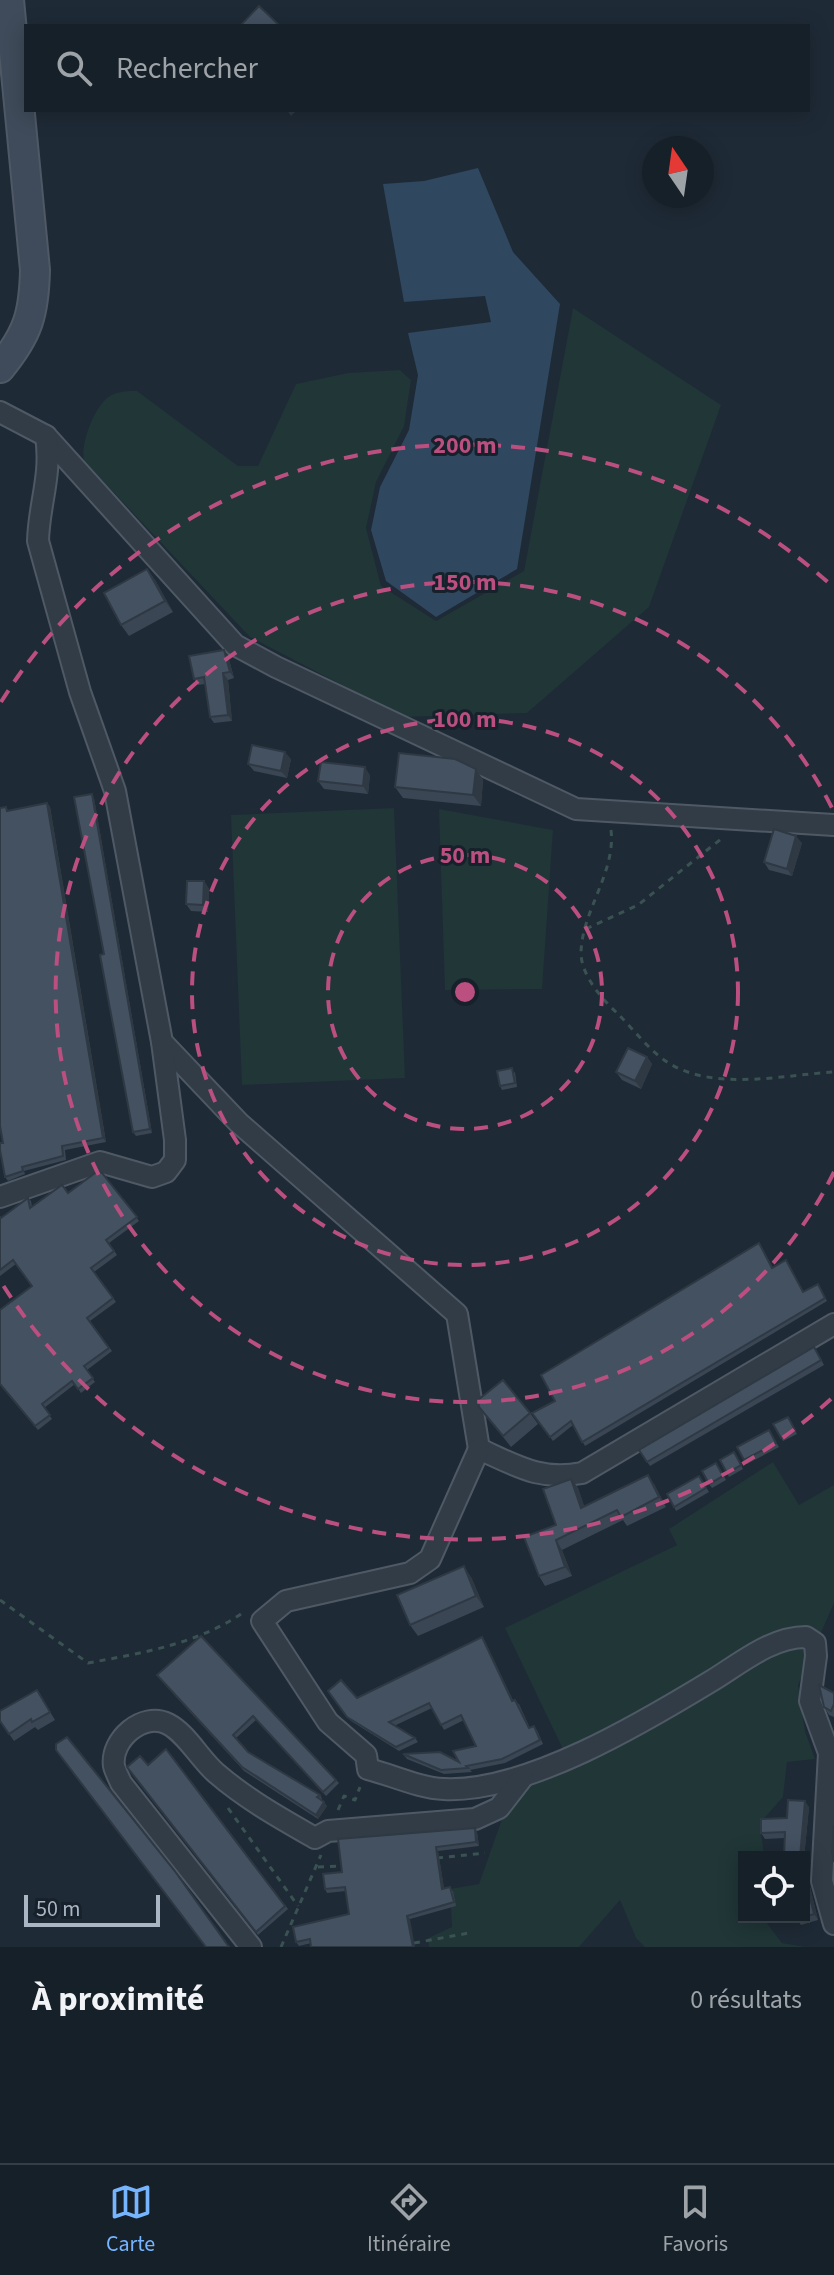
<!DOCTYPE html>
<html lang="fr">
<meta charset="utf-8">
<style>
body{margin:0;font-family:"Source Sans 3",sans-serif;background:#232d34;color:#f1f3f6}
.controls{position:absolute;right:24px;bottom:24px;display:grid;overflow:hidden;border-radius:0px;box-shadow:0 4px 20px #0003}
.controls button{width:72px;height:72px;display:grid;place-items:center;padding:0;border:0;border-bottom:2px solid #353e45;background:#162028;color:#f1f3f6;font:40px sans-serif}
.compass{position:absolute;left:642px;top:136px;width:72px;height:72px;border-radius:50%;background:#162028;box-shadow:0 4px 20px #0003;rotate:347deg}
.scale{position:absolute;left:24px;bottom:20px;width:136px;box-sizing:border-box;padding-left:8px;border:4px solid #abb6c4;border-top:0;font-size:22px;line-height:28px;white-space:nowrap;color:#abb6c4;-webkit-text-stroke:6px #17212b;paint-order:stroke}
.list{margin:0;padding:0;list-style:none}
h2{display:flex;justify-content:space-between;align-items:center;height:104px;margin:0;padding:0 32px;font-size:34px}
h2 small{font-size:26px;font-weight:400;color:#9ea3a8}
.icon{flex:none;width:44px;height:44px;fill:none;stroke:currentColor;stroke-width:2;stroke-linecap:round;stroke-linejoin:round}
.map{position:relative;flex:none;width:834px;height:1947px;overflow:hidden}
.search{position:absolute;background:#162028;box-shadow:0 4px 20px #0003;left:24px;right:24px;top:24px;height:88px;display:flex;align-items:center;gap:20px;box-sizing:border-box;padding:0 28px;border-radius:0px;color:#9ea3a8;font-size:30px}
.sheet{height:216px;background:#162028}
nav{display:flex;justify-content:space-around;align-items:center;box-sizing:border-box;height:112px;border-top:2px solid #353e45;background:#162028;font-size:22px;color:#9ea3a8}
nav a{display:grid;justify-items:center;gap:4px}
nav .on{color:#76b4fe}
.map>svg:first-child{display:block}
</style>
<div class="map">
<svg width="834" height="1947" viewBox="0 0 834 1947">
<rect width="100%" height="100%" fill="#1e2a36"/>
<!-- green -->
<g fill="#203637">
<path d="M573,308L721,405L649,607L527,713L403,717L250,637L84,461C80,445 93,410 107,398C115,391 128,391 137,391L238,466H258L296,384L348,373L400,370L411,380L404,426L376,482L366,528L381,586L436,621L524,571Z"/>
<polygon points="394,808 405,1078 242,1085 231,815"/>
<polygon points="439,809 553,830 542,989 445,990"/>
<polygon points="773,1462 799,1505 834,1485 834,1603 798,1685 805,1731 815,1759 787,1762 783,1797 760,1823 764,1856 744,1857 744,1917 762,1917 782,1943 806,1947 645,1947 636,1938 620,1900 579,1947 429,1947 428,1938 452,1927 450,1889 479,1884 508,1802 528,1785 570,1764 505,1628 677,1545 669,1529"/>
</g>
<!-- water -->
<polygon fill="#2f475f" points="478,168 513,252 560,304 517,569 436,617 386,581 371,530 380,487 409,430 418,375 408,333 491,322 485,296 404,302 383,184 424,181"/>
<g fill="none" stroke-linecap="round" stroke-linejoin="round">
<defs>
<g id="street">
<polyline points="0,412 46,436 235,645 276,667 576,809 834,825"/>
<path d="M46,436C52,476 39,503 38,541L80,692L115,791L162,1042L239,1123L457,1314L479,1449C517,1466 540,1481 582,1473L834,1324"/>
<polyline points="0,1197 100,1162 152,1177 166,1172 175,1160 175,1140 162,1042"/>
<path d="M479,1449L430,1559L410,1573L286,1601L262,1621L328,1722L366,1755L368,1769C392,1775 419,1788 444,1789C526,1793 644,1722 713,1680C742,1662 772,1637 806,1637L815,1643L816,1656L810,1701L829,1753L822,1881L834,1924"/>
<path d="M251,1947L121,1783C119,1778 115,1771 114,1766C110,1740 143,1711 168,1724C186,1733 200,1759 216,1773C246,1799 280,1818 315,1838L328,1831L475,1819L499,1808L523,1777"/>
</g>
<path id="secondary" d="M0,368C28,334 34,314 35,270L9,0"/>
</defs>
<!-- street casing -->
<use href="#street" stroke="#4f5965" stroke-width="24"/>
<!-- secondary casing -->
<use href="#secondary" stroke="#4f5965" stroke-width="32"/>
<!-- path -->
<g stroke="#3a5252" stroke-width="3" stroke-dasharray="6 6" stroke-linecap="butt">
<path d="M611,830C616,873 581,912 581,954C582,977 603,1000 619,1015C634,1030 649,1050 667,1062C713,1092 782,1075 834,1072"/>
<polyline points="586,929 638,905 721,839"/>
<path d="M0,1600L88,1663C142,1653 198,1644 244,1612"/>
<polyline points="228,1808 298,1906"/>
<polyline points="338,1810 344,1796 355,1800 360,1787"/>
<polyline points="437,1858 485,1853"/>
<polyline points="318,1867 342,1866"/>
<polyline points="414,1943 469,1933"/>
<polyline points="281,1947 321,1855"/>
</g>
<!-- street -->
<use href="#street" stroke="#313c47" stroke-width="20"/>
<!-- secondary -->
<use href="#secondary" stroke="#3f4b5a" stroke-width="28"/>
</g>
<!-- wall -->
<g fill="#3a4653">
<polygon points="147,569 155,580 173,612 129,636 121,625"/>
<polygon points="228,656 234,678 228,680 232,721 214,723 210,717 205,684 198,685 194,679"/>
<polygon points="291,759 287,778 254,771 248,764"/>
<polygon points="476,769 483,780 481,806 403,798 395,787"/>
<polygon points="370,775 368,794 324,789 318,781"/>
<polygon points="94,798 152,1133 136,1136 133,1132 104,954"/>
<polygon points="47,803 50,807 106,1142 65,1150 66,1160 24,1171 25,1174 8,1181 5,1177 3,1143 9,811"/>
<polygon points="802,843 792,876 769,870 764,862"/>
<polygon points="204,881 209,889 208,912 191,911 186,904"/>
<polygon points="647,1057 652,1064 641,1089 622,1080 616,1072"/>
<polygon points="515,1072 517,1087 502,1090 500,1086"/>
<polygon points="102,1173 139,1221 109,1243 117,1255 94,1272 116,1302 90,1321 112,1351 87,1370 95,1382 81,1393 75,1384 44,1408 52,1419 38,1430 0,1385 32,1286 16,1264 0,1276 0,1217 1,1218 28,1198 31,1201 32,1207 68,1193"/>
<polygon points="759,1243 773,1268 804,1292 818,1284 827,1301 585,1446 573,1425 553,1441 532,1413 555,1401"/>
<polygon points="817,1352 824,1365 650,1466 639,1450"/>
<polygon points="479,1407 530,1413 538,1424 511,1447"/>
<polygon points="790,1421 797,1434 783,1441 781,1438"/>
<polygon points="769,1430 779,1447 747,1464 744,1460"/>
<polygon points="734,1452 743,1469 729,1477 727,1473"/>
<polygon points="719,1467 726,1480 712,1488 709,1484"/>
<polygon points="699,1476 709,1492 676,1511 674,1507"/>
<polygon points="571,1479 578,1488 584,1506 654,1484 666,1507 627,1526 623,1520 562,1550 572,1576 545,1586 539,1576"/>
<polygon points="471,1577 484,1607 418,1636 410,1625"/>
<polygon points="201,1636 339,1783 326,1796 256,1720 236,1738 248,1752 320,1795 322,1799 321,1800 327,1806 318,1819 244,1771 160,1679"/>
<polygon points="482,1637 513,1701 519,1704 530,1728 537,1730 543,1744 505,1763 470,1770 472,1772 444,1774 407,1759 403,1754 459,1762 476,1746 464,1720 444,1730 432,1708 394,1726 415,1738 418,1742 399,1751 351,1721 328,1691 357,1698"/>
<polygon points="37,1690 55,1720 38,1730 35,1727 14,1741 0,1721"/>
<polygon points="834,1693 834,1717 829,1715 824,1707"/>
<polygon points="166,1749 288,1909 258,1935 127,1767 148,1765"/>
<polygon points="809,1807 804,1858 785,1838 765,1839 761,1833"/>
<polygon points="475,1828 477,1832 479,1846 438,1851 444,1889 453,1891 456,1906 410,1919 299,1946 296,1942 349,1914 346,1891 327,1893 325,1889 342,1872"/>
<polygon points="804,1862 818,1920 801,1925 797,1919 804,1917"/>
</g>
<!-- shaded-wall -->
<g fill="#2f3944">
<polygon points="287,110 297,110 291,116"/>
<polygon points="147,569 155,580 173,612 165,601"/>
<polygon points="224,650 228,656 234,678 230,672"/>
<polygon points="223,673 228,680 232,721 228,715"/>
<polygon points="285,752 291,759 287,778 281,771"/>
<polygon points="365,767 370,775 368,794 363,786"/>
<polygon points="476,769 483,780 481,806 473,795"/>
<polygon points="92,794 94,798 152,1133 150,1129"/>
<polygon points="47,803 50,807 106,1142 103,1138"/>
<polygon points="796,836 802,843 792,876 787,869"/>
<polygon points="204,881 209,889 208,912 203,905"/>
<polygon points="647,1057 652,1064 641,1089 635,1081"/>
<polygon points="648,1475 654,1484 666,1507 659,1497"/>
<polygon points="571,1479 578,1488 588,1517 581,1508"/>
<polygon points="556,1540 562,1550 572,1576 565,1567"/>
<polygon points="464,1566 471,1577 484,1607 476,1596"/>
<polygon points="482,1637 485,1641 516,1706 512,1701"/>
<polygon points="805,1801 809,1807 804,1858 804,1857 800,1857"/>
<polygon points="324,1802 327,1806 318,1819 316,1815"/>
<polygon points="475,1828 477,1832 479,1846 476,1842"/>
<polygon points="436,1847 438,1851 445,1893 442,1889"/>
<polygon points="804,1862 818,1920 814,1914 804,1873"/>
<polygon points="407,1916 410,1919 415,1947 413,1947"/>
</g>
<!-- building -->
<g fill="#435161" stroke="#2f3944" stroke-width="2">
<polygon points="259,6 280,26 240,26"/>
<polygon points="147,569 165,601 121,625 104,593"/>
<polygon points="224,650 230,672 223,673 228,715 210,717 204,677 194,679 189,656"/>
<polygon points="252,745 285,752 281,771 248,764"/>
<polygon points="399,753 455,759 476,769 473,795 395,787"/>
<polygon points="321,762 365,767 363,786 318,781"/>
<polygon points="92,794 150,1129 133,1132 100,955 104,954 74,797"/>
<polygon points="47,803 103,1138 62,1146 63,1156 22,1167 23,1171 5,1177 0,1150 0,1143 3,1143 0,1126 0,808 6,807 7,811"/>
<polygon points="774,829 796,836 787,869 764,862"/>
<polygon points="187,881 204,881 203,905 186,904"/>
<polygon points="628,1048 647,1057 635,1081 616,1072"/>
<polygon points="512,1068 515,1083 500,1086 497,1071"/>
<polygon points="95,1173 102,1173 137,1217 106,1240 114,1251 91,1268 113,1298 87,1318 109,1348 84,1366 93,1378 78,1389 72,1381 42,1404 50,1415 35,1426 0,1384 0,1310 32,1286 13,1260 0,1270 0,1217 1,1218 28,1198 30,1208 62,1185 68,1193"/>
<polygon points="759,1243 772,1268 786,1260 803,1292 818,1284 825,1298 582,1442 571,1421 550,1437 532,1413 555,1401 541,1375"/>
<polygon points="814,1347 821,1360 647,1462 639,1450"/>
<polygon points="503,1380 530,1413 503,1436 479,1407 478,1400"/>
<polygon points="788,1417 795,1430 781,1438 773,1424"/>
<polygon points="769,1430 776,1443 744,1460 737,1447"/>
<polygon points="734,1452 741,1465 727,1473 720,1460"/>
<polygon points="716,1463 723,1476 709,1484 702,1471"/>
<polygon points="648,1475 659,1497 621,1517 617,1510 556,1540 565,1567 539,1576 524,1537 556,1525 543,1489 571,1479 581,1508"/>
<polygon points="699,1476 706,1488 674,1507 667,1494"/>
<polygon points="464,1566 476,1596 410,1625 397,1595"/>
<polygon points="201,1636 336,1780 323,1792 253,1716 233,1735 248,1752 320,1795 317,1797 324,1802 316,1815 242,1767 157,1675"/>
<polygon points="482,1637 512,1701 515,1700 529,1728 534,1726 540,1740 502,1759 466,1766 468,1768 441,1770 403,1754 440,1752 459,1762 453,1751 476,1746 461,1715 441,1725 429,1703 389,1722 415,1738 396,1747 347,1717 328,1691 341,1680 357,1698"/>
<polygon points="819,1685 834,1693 834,1704 831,1711 824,1707"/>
<polygon points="37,1690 50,1712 32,1722 31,1719 9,1734 0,1721 0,1711"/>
<polygon points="67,1737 174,1870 229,1947 206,1947 56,1750 56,1744"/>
<polygon points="166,1749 285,1906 256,1932 127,1767 140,1756 148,1765"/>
<polygon points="788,1800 805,1801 800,1857 784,1857 785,1832 761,1833 761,1819 787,1818"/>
<polygon points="834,1825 834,1862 832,1852"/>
<polygon points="475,1828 476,1842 436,1847 442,1889 450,1887 454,1902 407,1916 413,1947 311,1947 310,1939 296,1942 293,1927 349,1914 345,1887 325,1889 323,1874 342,1872 338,1839"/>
<polygon points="804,1873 814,1914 797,1919 797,1917 804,1917"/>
</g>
<!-- distance rings -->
<g fill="none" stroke="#ba4f80" stroke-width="4" stroke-dasharray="14 10">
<circle cx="465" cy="992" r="137"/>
<circle cx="465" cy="992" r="273"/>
<path d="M834 1172A410 410 0 1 1 834 812"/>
<path d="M831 1399A547 547 0 0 1 1 1282M1 702A547 547 0 0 1 831 585"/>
</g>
<circle cx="465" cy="992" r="12" fill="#ba4f80" stroke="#17212b" stroke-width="4"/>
<g font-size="24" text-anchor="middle" font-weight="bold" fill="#ba4f80" stroke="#17212b" stroke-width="6" stroke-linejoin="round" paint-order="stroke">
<text x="465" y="453">200 m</text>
<text x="465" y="590">150 m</text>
<text x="465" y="727">100 m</text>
<text x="465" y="863">50 m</text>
</g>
</svg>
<div class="controls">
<button><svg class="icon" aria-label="locate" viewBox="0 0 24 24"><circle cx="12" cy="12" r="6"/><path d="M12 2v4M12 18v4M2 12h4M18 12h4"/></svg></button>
</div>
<svg class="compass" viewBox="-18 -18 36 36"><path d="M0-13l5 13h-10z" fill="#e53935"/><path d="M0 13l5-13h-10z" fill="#9ea3a8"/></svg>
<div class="scale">50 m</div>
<div class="search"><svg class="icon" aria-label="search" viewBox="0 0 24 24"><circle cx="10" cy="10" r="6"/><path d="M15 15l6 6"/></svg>Rechercher</div>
</div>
<section class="sheet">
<h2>À proximité<small>0 résultats</small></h2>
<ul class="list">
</ul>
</section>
<nav>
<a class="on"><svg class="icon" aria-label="map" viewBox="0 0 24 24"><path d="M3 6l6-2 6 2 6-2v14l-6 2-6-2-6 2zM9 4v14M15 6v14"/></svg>Carte</a>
<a><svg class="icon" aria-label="directions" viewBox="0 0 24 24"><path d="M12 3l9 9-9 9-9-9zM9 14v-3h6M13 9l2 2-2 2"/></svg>Itinéraire</a>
<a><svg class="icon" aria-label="saved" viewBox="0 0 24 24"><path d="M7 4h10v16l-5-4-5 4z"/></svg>Favoris</a>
</nav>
